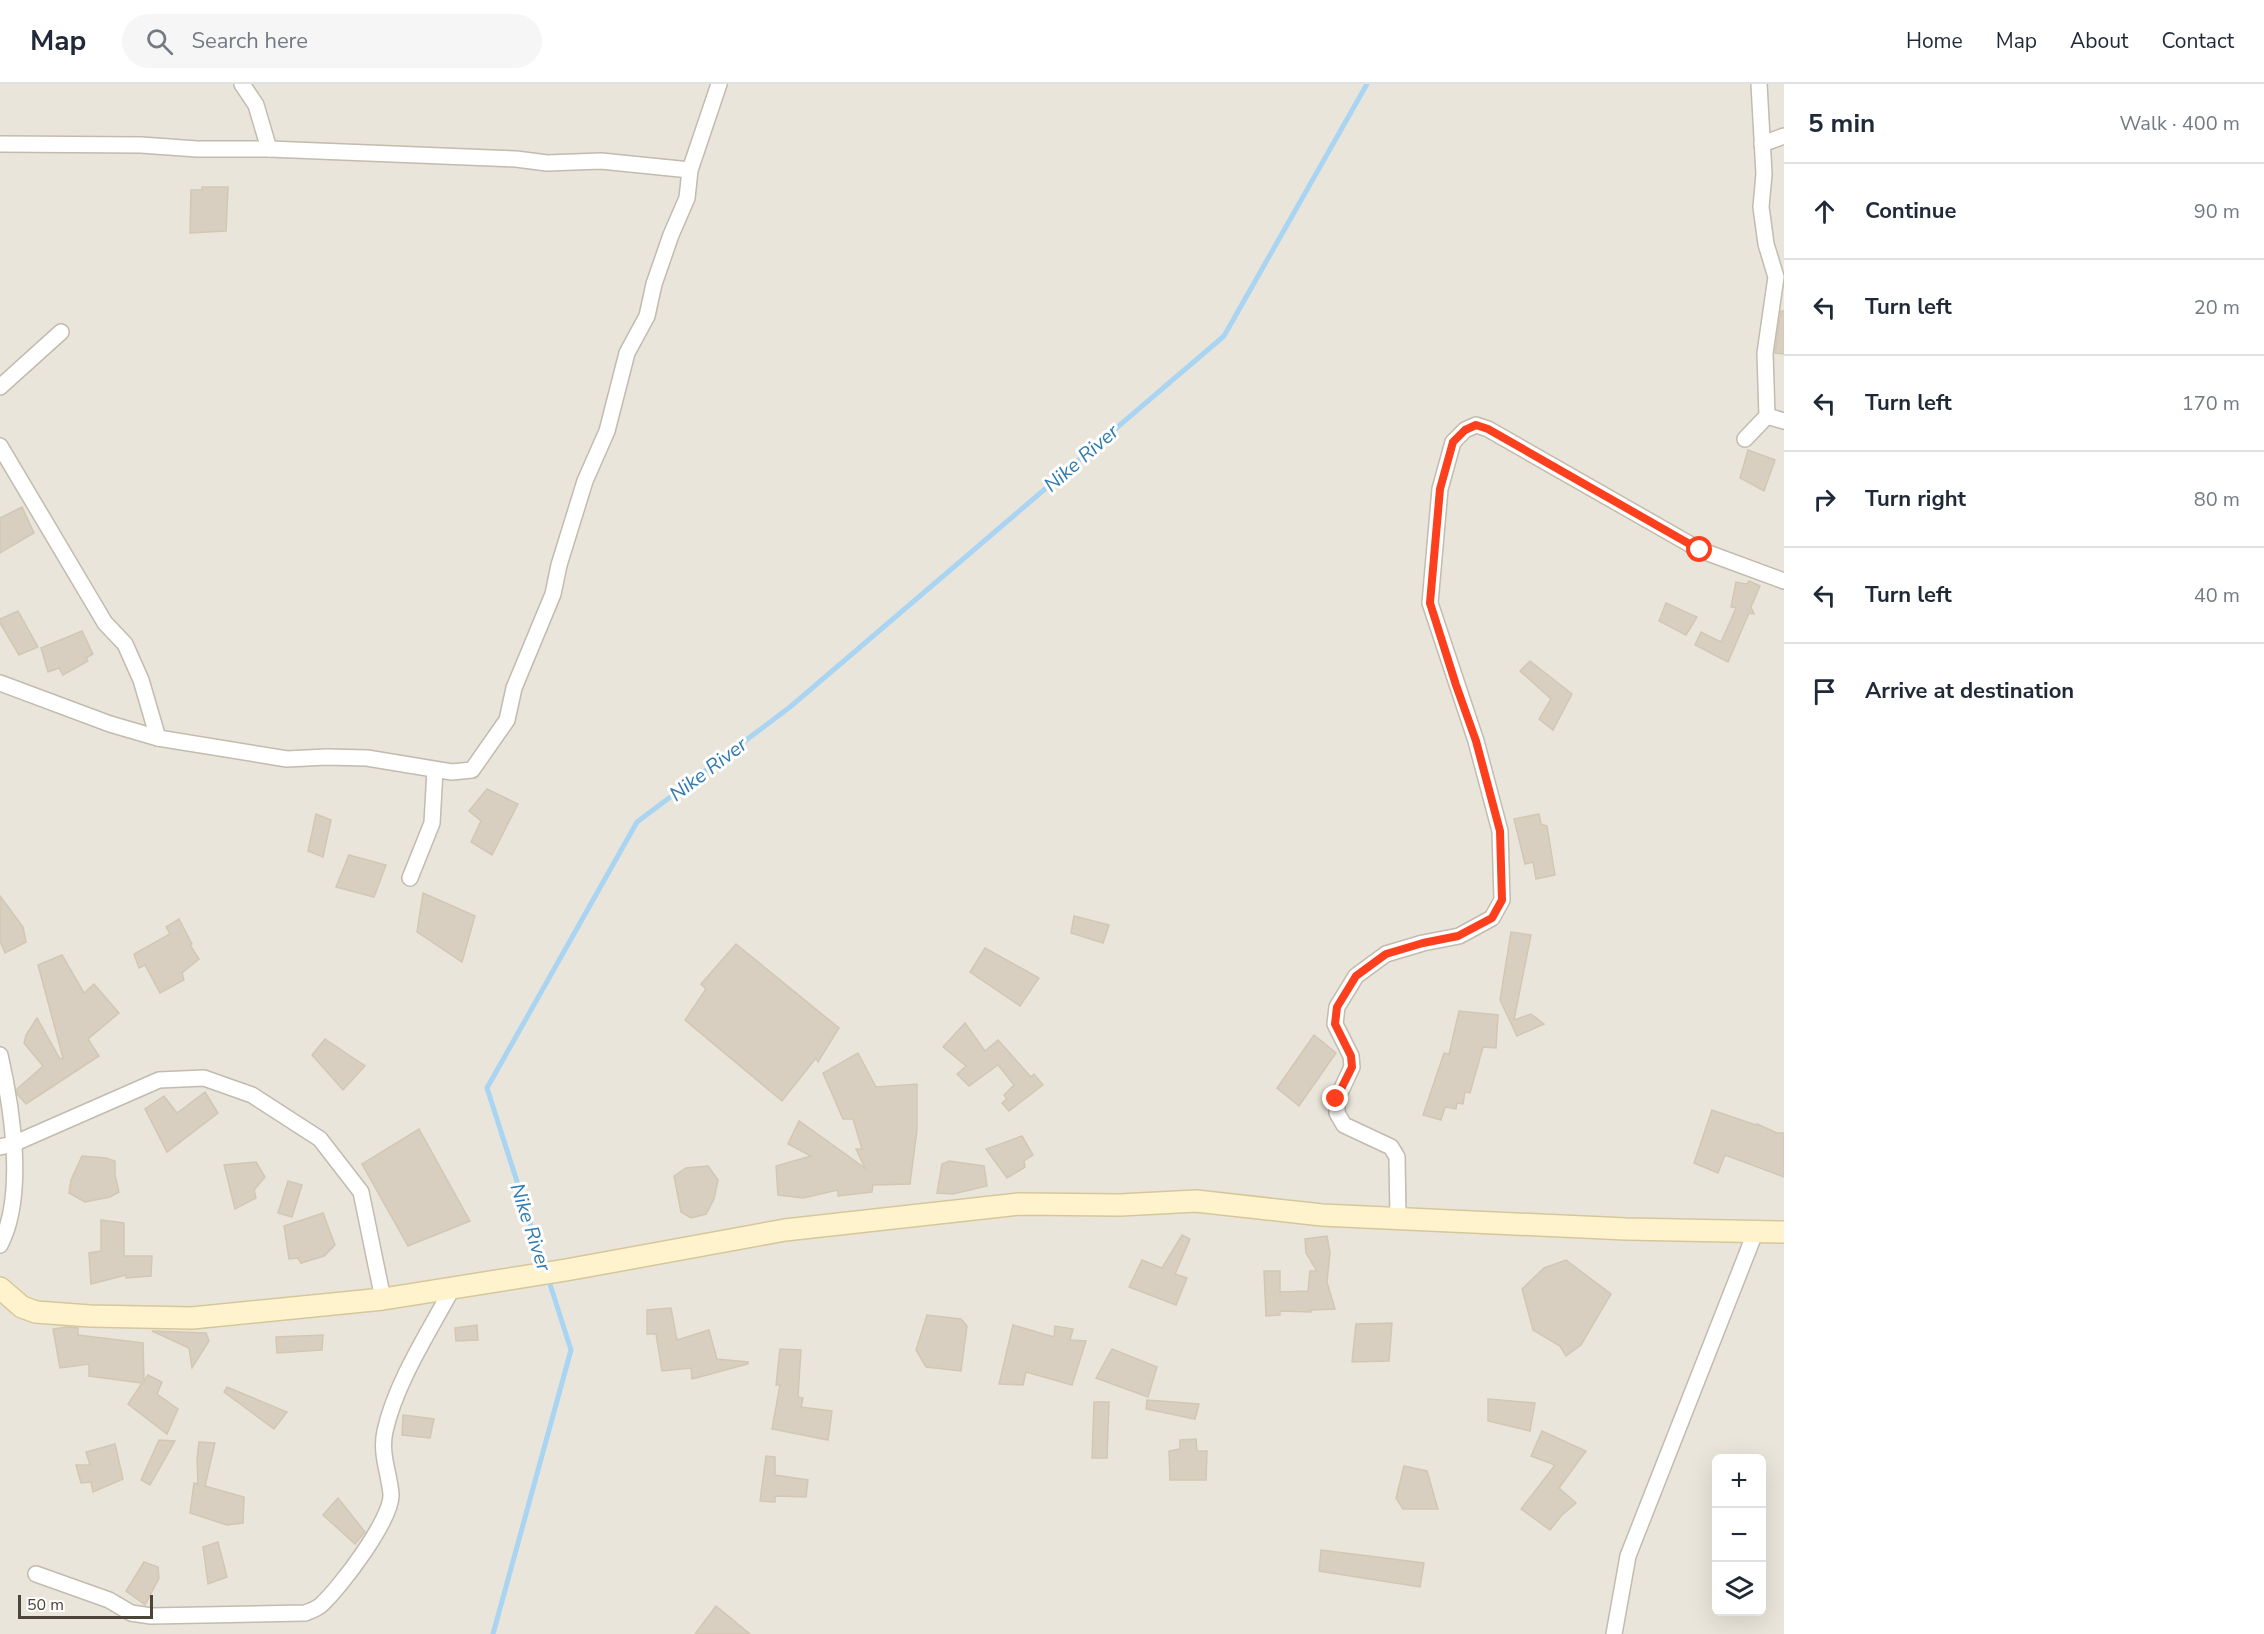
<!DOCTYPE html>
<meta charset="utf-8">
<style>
body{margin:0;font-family:"Nunito Sans",sans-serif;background:#f6f6f7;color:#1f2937}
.controls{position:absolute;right:18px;bottom:18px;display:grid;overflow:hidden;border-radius:9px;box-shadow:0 6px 24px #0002}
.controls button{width:54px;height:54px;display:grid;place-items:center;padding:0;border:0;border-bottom:2px solid #e0e1e3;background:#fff;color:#1f2937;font:30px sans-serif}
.scale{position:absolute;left:18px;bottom:15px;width:135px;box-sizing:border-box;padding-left:6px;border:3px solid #4b4439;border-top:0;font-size:16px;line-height:21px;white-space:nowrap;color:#4b4439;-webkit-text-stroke:4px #fff;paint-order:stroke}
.stop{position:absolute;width:18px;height:18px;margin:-14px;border:4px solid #fc3f1d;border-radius:50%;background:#fff}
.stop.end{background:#fc3f1d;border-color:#fff;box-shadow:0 2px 6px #0008}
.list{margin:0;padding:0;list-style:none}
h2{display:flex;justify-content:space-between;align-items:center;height:78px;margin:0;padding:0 24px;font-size:26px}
h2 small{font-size:20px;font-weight:400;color:#747a83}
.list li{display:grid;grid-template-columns:39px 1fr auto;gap:18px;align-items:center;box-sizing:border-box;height:96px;padding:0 24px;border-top:2px solid #e0e1e3}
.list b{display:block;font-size:22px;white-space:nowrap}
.list em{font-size:20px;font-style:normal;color:#747a83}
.icon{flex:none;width:33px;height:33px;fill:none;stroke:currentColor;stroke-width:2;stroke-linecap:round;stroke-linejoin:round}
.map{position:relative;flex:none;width:1784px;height:1550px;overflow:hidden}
header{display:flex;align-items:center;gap:36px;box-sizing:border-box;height:84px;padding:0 30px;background:#fff;border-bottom:2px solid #e0e1e3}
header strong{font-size:28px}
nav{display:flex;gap:33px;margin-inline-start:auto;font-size:21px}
.search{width:420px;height:54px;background:#f6f6f7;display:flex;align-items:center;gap:15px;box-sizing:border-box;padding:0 21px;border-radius:33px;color:#747a83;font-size:22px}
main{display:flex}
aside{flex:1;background:#fff}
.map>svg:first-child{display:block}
</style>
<header>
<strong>Map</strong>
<div class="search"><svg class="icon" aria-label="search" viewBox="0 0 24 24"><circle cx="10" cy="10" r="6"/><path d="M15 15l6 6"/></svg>Search here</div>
<nav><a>Home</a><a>Map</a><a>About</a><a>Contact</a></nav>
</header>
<main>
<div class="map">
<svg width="1784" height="1550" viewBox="0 0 1784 1550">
<rect width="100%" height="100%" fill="#f6f3ec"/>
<!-- residential -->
<path fill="#eae5da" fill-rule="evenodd" d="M0,0H1784V1550H0ZM1716,1374H1762V1528H1716Z"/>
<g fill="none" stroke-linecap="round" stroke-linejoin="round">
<!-- stream -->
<g stroke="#a9d4f2" stroke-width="5">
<polyline points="545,1185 487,1004 637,738 790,623 1224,252 1367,0"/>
<polyline points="493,1550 571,1266 548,1194"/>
</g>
</g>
<!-- building -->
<g fill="#d8cfc1" stroke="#d3c7b4" stroke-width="1.5">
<polygon points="202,103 228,103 226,147 190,149 191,106 202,106"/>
<polygon points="1781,227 1784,227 1784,270 1775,269"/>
<polygon points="1748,366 1775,376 1764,407 1740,394"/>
<polygon points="22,423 34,449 0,469 0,434"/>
<polygon points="1749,497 1760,502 1751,523 1754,530 1749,529 1728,578 1695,561 1701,548 1721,558 1736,524 1731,523 1736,498 1747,500"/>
<polygon points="1666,519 1697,533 1686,551 1659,537"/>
<polygon points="18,527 38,563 19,571 0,539 0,535"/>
<polygon points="82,547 93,570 86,574 88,577 63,591 59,584 48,588 41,564"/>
<polygon points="1530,577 1572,610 1553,646 1539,635 1551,615 1520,587"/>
<polygon points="487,705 518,720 492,771 471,758 481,737 469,727"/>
<polygon points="316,730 331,736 323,773 308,767"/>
<polygon points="1539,730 1541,740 1547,742 1555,791 1536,795 1533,778 1525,780 1514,735"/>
<polygon points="349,771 386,781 374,813 336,803"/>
<polygon points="423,809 475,832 462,878 417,848"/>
<polygon points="0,812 23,843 26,858 5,869 0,857"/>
<polygon points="1074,832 1109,841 1103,859 1071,849"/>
<polygon points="179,835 192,860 190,861 199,875 182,889 184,896 160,909 145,881 139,884 134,870 170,850 166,843"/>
<polygon points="1511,848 1531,851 1514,936 1531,930 1544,940 1517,952 1500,916"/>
<polygon points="736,860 839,944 818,978 816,974 782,1017 685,936 706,905 701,900"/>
<polygon points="985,864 1039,894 1020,922 970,888"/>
<polygon points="62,871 84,909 94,900 119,929 88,955 99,972 26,1020 17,1010 17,1005 43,982 24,959 26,951 37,934 60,975 63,974 38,881"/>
<polygon points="1459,927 1498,931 1496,964 1483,963 1470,1009 1465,1008 1463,1020 1457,1019 1456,1025 1445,1023 1441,1036 1423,1031 1444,969 1449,970"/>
<polygon points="965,939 985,967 998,956 1031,993 1034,990 1043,1001 1009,1027 1002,1019 1007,1015 1004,1011 1014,1001 998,981 969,1002 957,990 966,982 943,963"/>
<polygon points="1314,951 1336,969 1299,1022 1277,1004"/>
<polygon points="325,955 365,982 343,1006 312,971"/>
<polygon points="858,969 876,1003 917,1000 917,1046 910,1100 873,1101 872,1108 838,1112 838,1106 803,1114 778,1111 776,1082 811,1072 788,1060 799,1037 865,1084 856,1065 862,1065 853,1035 843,1035 823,989"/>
<polygon points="205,1008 218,1029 167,1068 145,1025 164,1012 177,1029"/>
<polygon points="1712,1026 1756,1041 1757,1040 1777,1049 1784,1049 1784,1093 1725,1071 1718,1089 1694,1079"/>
<polygon points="419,1045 470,1137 408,1162 362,1080"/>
<polygon points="1022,1052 1033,1071 1024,1077 1025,1083 1007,1094 986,1065"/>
<polygon points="82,1072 106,1074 115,1077 115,1091 119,1108 110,1113 85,1118 69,1109 71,1096"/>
<polygon points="949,1077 984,1082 987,1102 953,1110 937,1109 942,1080"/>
<polygon points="256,1078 265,1093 254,1106 256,1114 235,1125 224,1081"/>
<polygon points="708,1082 718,1096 714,1115 706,1130 691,1134 681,1128 674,1092 686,1084"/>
<polygon points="288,1097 302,1101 292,1133 278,1129"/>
<polygon points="323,1129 335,1161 324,1172 301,1179 298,1174 289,1175 284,1142"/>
<polygon points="101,1136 124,1139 124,1172 152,1172 151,1192 126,1194 126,1191 91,1200 89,1169 101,1167"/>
<polygon points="1182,1151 1190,1155 1175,1190 1187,1194 1176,1221 1129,1203 1142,1176 1162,1184"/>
<polygon points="1327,1152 1330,1169 1327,1198 1335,1225 1311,1226 1311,1228 1280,1227 1280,1231 1266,1232 1264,1187 1280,1187 1280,1208 1308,1207 1310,1187 1317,1187 1306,1169 1305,1155"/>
<polygon points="1566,1176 1611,1210 1581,1261 1566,1272 1560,1262 1533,1246 1522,1205 1544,1184"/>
<polygon points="671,1224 677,1256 709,1246 717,1275 748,1278 748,1280 692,1295 691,1284 662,1287 656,1250 647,1250 647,1226"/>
<polygon points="927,1231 961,1235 967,1242 961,1287 926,1283 916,1266"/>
<polygon points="1392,1239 1389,1277 1352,1278 1356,1240"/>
<polygon points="477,1241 478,1256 456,1257 455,1244"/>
<polygon points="1013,1241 1054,1253 1055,1242 1073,1245 1070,1256 1086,1257 1072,1301 1026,1288 1023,1301 999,1300"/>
<polygon points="66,1243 78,1244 78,1251 143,1259 144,1297 148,1291 162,1298 157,1310 178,1325 167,1350 128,1320 142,1299 89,1292 89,1280 60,1284 53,1245"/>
<polygon points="152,1247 206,1249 209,1257 192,1284 189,1264"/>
<polygon points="323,1251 322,1266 277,1269 276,1253"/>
<polygon points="780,1265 801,1266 798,1313 803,1314 801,1323 832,1327 828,1356 772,1345 780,1301 776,1301"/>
<polygon points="1112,1265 1157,1283 1148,1313 1096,1294"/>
<polygon points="227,1303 287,1328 274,1345 224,1308"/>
<polygon points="1488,1315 1535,1319 1530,1347 1488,1337"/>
<polygon points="1147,1316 1199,1320 1195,1335 1146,1325"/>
<polygon points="1094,1318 1109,1318 1107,1374 1092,1374"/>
<polygon points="403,1331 434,1335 430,1354 402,1351"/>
<polygon points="1542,1347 1586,1367 1559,1404 1576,1419 1562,1431 1550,1446 1521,1425 1555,1381 1531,1372"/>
<polygon points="1196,1355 1197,1367 1207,1367 1206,1396 1170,1396 1169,1367 1180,1365 1180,1356"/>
<polygon points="159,1356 175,1357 150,1401 141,1396"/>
<polygon points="199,1358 215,1359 205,1402 244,1413 243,1439 227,1441 190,1429 194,1399 198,1400 197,1375"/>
<polygon points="115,1360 123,1395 93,1408 91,1398 81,1399 76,1381 90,1381 86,1368"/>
<polygon points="766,1372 775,1373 775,1391 808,1396 806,1413 775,1412 775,1418 760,1417"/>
<polygon points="1404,1382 1427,1387 1438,1425 1403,1425 1396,1414"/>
<polygon points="338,1414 365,1448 355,1460 323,1431"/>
<polygon points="218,1458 227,1493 208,1500 203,1463"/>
<polygon points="1321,1466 1424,1479 1420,1503 1319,1487"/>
<polygon points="144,1478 158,1483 159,1494 145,1521 126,1507"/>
<polygon points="716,1522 750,1550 695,1550"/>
</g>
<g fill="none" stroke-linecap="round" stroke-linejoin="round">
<defs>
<g id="street">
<polyline points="242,0 256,21 269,65"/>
<polyline points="0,60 141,61 197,65 269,65 516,75 547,79 601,77 690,86"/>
<polyline points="1762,60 1784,52"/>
<polyline points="0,303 61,248"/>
<polyline points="1767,332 1784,337"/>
<polyline points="1745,355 1767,332 1765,269 1776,193 1766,160 1761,123 1764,90 1759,0"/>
<polyline points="0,362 105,539 125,560 141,596 158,654"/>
<polyline points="0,599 110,640 158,654 287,675 326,673 367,674 452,688 472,686 507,636 514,604 553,510 559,481 585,397 607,347 627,269 647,232 654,200 671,151 687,114 690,86 719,0"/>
<polyline points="410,794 432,739 435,686"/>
<path d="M0,971C12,1024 26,1112 0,1161"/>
<polyline points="0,1063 13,1060 159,996 204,994 252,1011 320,1055 361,1108 383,1215"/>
<polyline points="1398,1134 1397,1073 1391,1063 1344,1041 1337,1029 1337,1015 1352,983 1351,972 1335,940 1337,923 1356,892 1386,870 1423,859 1459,852 1492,834 1502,816 1500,747 1476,657 1430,519 1440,405 1453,358 1465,346 1476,341 1488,345 1700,466 1784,497"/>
<path d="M36,1490L109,1516L131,1529L151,1532L305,1529C310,1527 317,1525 321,1521C340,1504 393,1434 391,1410C389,1388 380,1370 385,1347C396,1298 429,1248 453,1203"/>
<polyline points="1614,1550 1628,1472 1755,1149"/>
</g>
<polyline id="secondary" points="0,1204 22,1223 36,1228 90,1232 192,1234 383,1215 566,1186 785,1146 1019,1120 1120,1121 1196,1117 1322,1131 1626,1145 1784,1148"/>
</defs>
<!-- street casing -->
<use href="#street" stroke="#c2bbae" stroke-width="18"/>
<!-- secondary casing -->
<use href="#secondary" stroke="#d6c79b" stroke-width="24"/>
<!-- street -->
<use href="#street" stroke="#fff" stroke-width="15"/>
<!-- secondary -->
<use href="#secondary" stroke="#fff3cd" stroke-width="21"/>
</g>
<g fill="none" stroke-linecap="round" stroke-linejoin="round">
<!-- route -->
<polyline stroke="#fc3f1d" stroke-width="8" points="1336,1015 1352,983 1351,972 1335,940 1337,923 1356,892 1386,870 1423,859 1458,852 1492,834 1502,816 1500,747 1476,657 1456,601 1430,519 1440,405 1453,358 1465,346 1476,341 1488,345 1700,466"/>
</g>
<g text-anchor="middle" stroke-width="6" stroke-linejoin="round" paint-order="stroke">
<!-- water labels -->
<g font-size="20" font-style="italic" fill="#2e7ab2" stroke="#fff">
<text transform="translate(1081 374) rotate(-41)" y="7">Nike River</text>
<text transform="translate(708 685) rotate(-37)" y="7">Nike River</text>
<text transform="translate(531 1143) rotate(72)" y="7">Nike River</text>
</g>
</g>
</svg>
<div class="controls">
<button>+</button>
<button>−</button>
<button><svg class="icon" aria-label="layers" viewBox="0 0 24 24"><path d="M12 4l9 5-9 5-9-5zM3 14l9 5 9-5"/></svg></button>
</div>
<div class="scale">50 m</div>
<div class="stop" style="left:1700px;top:466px"></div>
<div class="stop end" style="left:1336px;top:1015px"></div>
</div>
<aside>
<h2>5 min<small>Walk · 400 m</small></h2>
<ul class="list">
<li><svg class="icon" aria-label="ahead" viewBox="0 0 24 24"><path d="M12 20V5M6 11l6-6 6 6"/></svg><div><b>Continue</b></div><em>90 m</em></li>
<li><svg class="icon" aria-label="left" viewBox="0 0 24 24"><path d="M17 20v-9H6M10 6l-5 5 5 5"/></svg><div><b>Turn left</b></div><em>20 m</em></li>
<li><svg class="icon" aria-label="left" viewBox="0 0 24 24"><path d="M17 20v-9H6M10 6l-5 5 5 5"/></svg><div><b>Turn left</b></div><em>170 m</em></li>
<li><svg class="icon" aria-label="right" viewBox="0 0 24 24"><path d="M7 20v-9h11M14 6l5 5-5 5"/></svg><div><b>Turn right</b></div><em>80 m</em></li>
<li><svg class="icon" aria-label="left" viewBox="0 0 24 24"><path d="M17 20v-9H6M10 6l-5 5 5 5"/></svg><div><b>Turn left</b></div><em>40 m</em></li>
<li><svg class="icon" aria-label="arrive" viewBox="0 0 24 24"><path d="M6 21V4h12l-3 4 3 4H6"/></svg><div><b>Arrive at destination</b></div></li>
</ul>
</aside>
</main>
